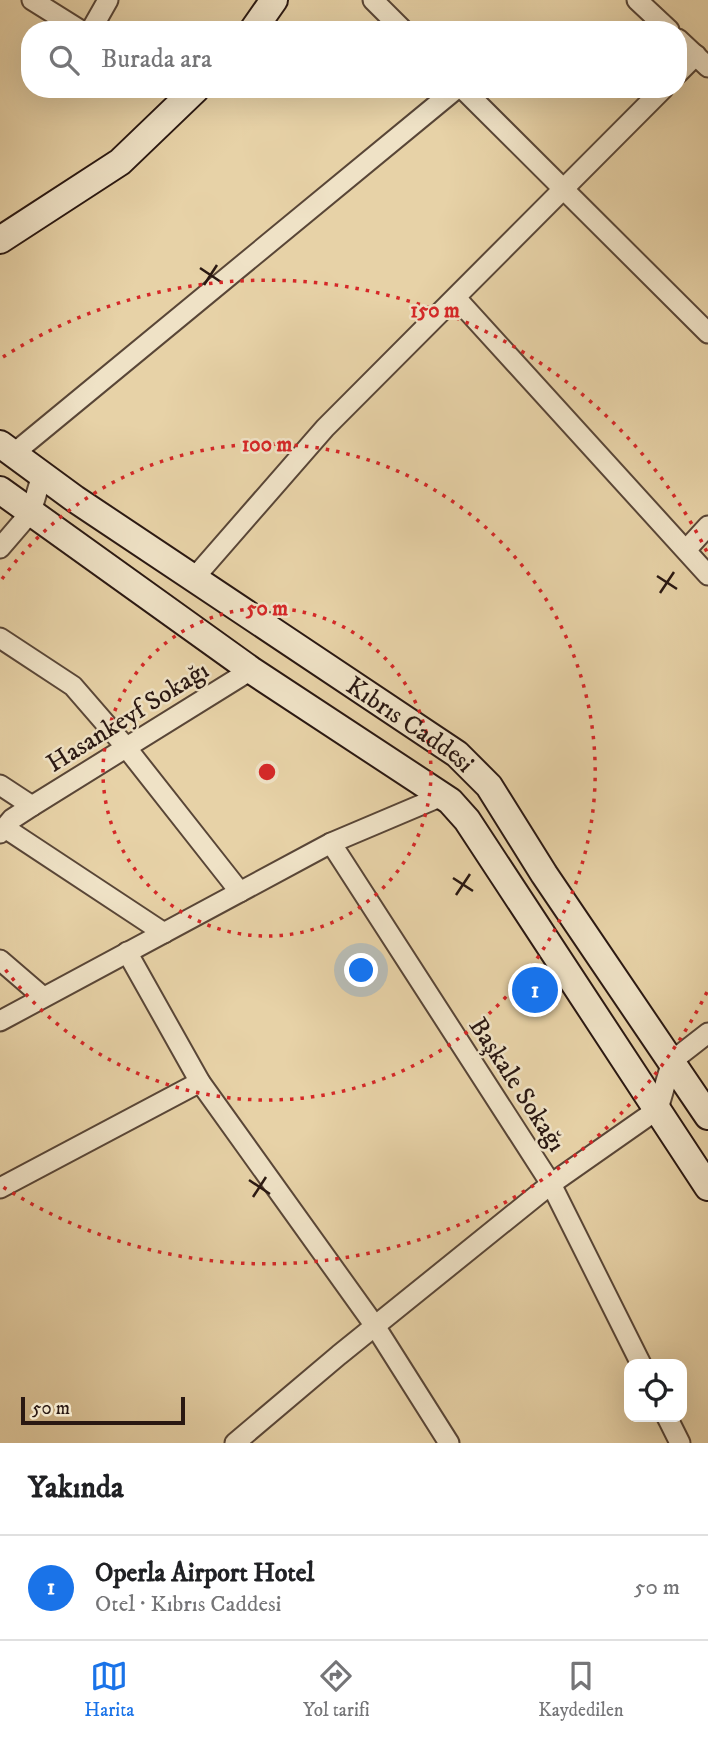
<!DOCTYPE html>
<html lang="tr">
<meta charset="utf-8">
<style>
body{margin:0;font-family:"IM FELL DW Pica",serif;background:#f2f2f2;color:#202124}
.controls{position:absolute;right:21px;bottom:21px;display:grid;overflow:hidden;border-radius:14px;box-shadow:0 7px 28px #0002}
.controls button{width:63px;height:63px;display:grid;place-items:center;padding:0;border:0;border-bottom:2px solid #e0e0e0;background:#fff;color:#202124;font:35px sans-serif}
.scale{position:absolute;left:21px;bottom:18px;width:164px;box-sizing:border-box;padding-left:7px;border:4px solid #2a1812;border-top:0;font-size:19px;line-height:24px;white-space:nowrap;color:#2a1812;-webkit-text-stroke:5px #efe2c6;paint-order:stroke}
.you{position:absolute;left:362px;top:971px;width:24px;height:24px;margin:-18px;border:5px solid #fff;border-radius:50%;background:#1a73e8;box-shadow:0 0 0 10px #1a73e833}
.badge{display:grid;place-items:center;width:46px;height:46px;border-radius:50%;background:#1a73e8;color:#fff;font-size:23px;font-weight:700}
.pin{position:absolute;translate:-50% -50%;border:4px solid #fff;box-shadow:0 2px 7px #0006}
.list{margin:0;padding:0;list-style:none}
h2{display:flex;justify-content:space-between;align-items:center;height:91px;margin:0;padding:0 28px;font-size:30px}
h2 small{font-size:23px;font-weight:400;color:#757577}
.list li{display:grid;grid-template-columns:46px 1fr auto;gap:21px;align-items:center;box-sizing:border-box;height:105px;padding:0 28px;border-top:2px solid #e0e0e0}
.list b{display:block;font-size:26px;white-space:nowrap}
.list p{margin:0;font-size:23px;white-space:nowrap;color:#757577}
.list em{font-size:23px;font-style:normal;color:#757577}
.icon{flex:none;width:38px;height:38px;fill:none;stroke:currentColor;stroke-width:2;stroke-linecap:round;stroke-linejoin:round}
.map{position:relative;flex:none;width:708px;height:1443px;overflow:hidden}
.search{position:absolute;background:#fff;box-shadow:0 7px 28px #0002;left:21px;right:21px;top:21px;height:77px;display:flex;align-items:center;gap:18px;box-sizing:border-box;padding:0 24px;border-radius:28px;color:#757577;font-size:26px}
.sheet{height:196px;background:#fff}
nav{display:flex;justify-content:space-around;align-items:center;box-sizing:border-box;height:98px;border-top:2px solid #e0e0e0;background:#fff;font-size:19px;color:#757577}
nav a{display:grid;justify-items:center;gap:4px}
nav .on{color:#1a73e8}
.map>svg:first-child{display:block}
</style>
<div class="map">
<svg width="708" height="1443" viewBox="0 0 708 1443">
<rect width="100%" height="100%" fill="#e7d2a7"/>
<filter id="stains"><feTurbulence type="fractalNoise" baseFrequency=".00286" numOctaves="4"/><feColorMatrix values="0 0 0 0 .2 0 0 0 0 .09 0 0 0 0 .02 0 0 0 .5 -.17"/></filter>
<radialGradient id="worn" r=".72"><stop offset=".6" stop-color="#630" stop-opacity="0"/><stop offset="1" stop-color="#630" stop-opacity=".3"/></radialGradient>
<g fill="none" stroke-linecap="round" stroke-linejoin="round">
<defs>
<g id="street">
<polyline points="32,0 80,30"/>
<polyline points="373,0 403,30"/>
<polyline points="637,0 669,30"/>
<polyline points="91,30 108,0"/>
<polyline points="678,39 708,67"/>
<polyline points="678,73 696,55"/>
<polyline points="463,89 708,333"/>
<polyline points="456,298 708,575"/>
<polyline points="13,454 456,89"/>
<polyline points="0,548 31,512 42,475"/>
<polyline points="686,550 708,526"/>
<polyline points="195,577 325,428 663,89"/>
<polyline points="0,638 73,686 125,746 240,892"/>
<polyline points="0,785 32,806"/>
<polyline points="5,828 164,933"/>
<polyline points="0,833 12,819 32,806 251,670"/>
<polyline points="331,843 551,1184 641,1364"/>
<polyline points="127,952 200,1082 375,1326 449,1443"/>
<polyline points="0,960 43,997"/>
<polyline points="0,1021 331,843 442,796"/>
<polyline points="0,1188 200,1082"/>
<polyline points="667,1417 680,1443"/>
<polyline points="235,1443 339,1355 551,1184 658,1109 672,1061 708,1033"/>
</g>
<g id="secondary">
<polyline points="253,30 274,0"/>
<polyline points="0,240 120,162 196,89"/>
<path id="s1" d="M0,444L75,499L457,754L489,786L544,874L708,1116"/>
<polyline points="0,490 251,670 450,801 467,820 708,1187"/>
</g>
</defs>
<!-- street casing -->
<use href="#street" stroke="#594637" stroke-width="23"/>
<!-- secondary casing -->
<use href="#secondary" stroke="#2a1812" stroke-width="30"/>
<!-- street -->
<use href="#street" stroke="#efe2c6" stroke-width="19"/>
<!-- secondary -->
<use href="#secondary" stroke="#efe2c6" stroke-width="26"/>
</g>
<!-- ticks -->
<path fill="none" stroke="#2a1812" stroke-width="2.5" d="M200,268L221,282M204,285L217,265M657,576L677,589M660,593L674,572M453,878L473,891M456,895L470,874M249,1180L270,1194M253,1197L266,1177"/>
<!-- distance rings -->
<g fill="none" stroke="#d62828" stroke-width="3.5" stroke-dasharray="3.5 7">
<circle cx="267" cy="772" r="164"/>
<path d="M2 579A328 328 0 1 1 2 965"/>
<path d="M707 992A492 492 0 0 1 3 1187M3 357A492 492 0 0 1 707 552"/>
</g>
<g text-anchor="middle" stroke-width="5" stroke-linejoin="round" paint-order="stroke">
<!-- street labels -->
<g font-size="26" fill="#2a1812" stroke="#efe2c6">
<text transform="translate(127 716) rotate(-32)" y="9">Hasankeyf Sokağı</text>
<text dy="9" stroke="none"><textPath href="#s1" startOffset="497">Kıbrıs Caddesi</textPath></text>
<text transform="translate(518 1084) rotate(57)" y="9">Başkale Sokağı</text>
</g>
</g>
<circle cx="267" cy="772" r="10" fill="#d62828" stroke="#efe2c6" stroke-width="3.5"/>
<g font-size="21" text-anchor="middle" font-weight="bold" fill="#d62828" stroke="#efe2c6" stroke-width="5" stroke-linejoin="round" paint-order="stroke">
<text x="435" y="317">150 m</text>
<text x="267" y="451">100 m</text>
<text x="267" y="615">50 m</text>
</g>
<rect width="100%" height="100%" filter="url(#stains)"/>
<rect width="100%" height="100%" fill="url(#worn)"/>
</svg>
<div class="controls">
<button><svg class="icon" aria-label="locate" viewBox="0 0 24 24"><circle cx="12" cy="12" r="6"/><path d="M12 2v4M12 18v4M2 12h4M18 12h4"/></svg></button>
</div>
<div class="scale">50 m</div>
<div class="you"></div>
<div class="pin badge" style="left:535px;top:990px">1</div>
<div class="search"><svg class="icon" aria-label="search" viewBox="0 0 24 24"><circle cx="10" cy="10" r="6"/><path d="M15 15l6 6"/></svg>Burada ara</div>
</div>
<section class="sheet">
<h2>Yakında<small></small></h2>
<ul class="list">
<li><span class="badge">1</span><div><b>Operla Airport Hotel</b><p>Otel · Kıbrıs Caddesi</p></div><em>50 m</em></li>
</ul>
</section>
<nav>
<a class="on"><svg class="icon" aria-label="map" viewBox="0 0 24 24"><path d="M3 6l6-2 6 2 6-2v14l-6 2-6-2-6 2zM9 4v14M15 6v14"/></svg>Harita</a>
<a><svg class="icon" aria-label="directions" viewBox="0 0 24 24"><path d="M12 3l9 9-9 9-9-9zM9 14v-3h6M13 9l2 2-2 2"/></svg>Yol tarifi</a>
<a><svg class="icon" aria-label="saved" viewBox="0 0 24 24"><path d="M7 4h10v16l-5-4-5 4z"/></svg>Kaydedilen</a>
</nav>
